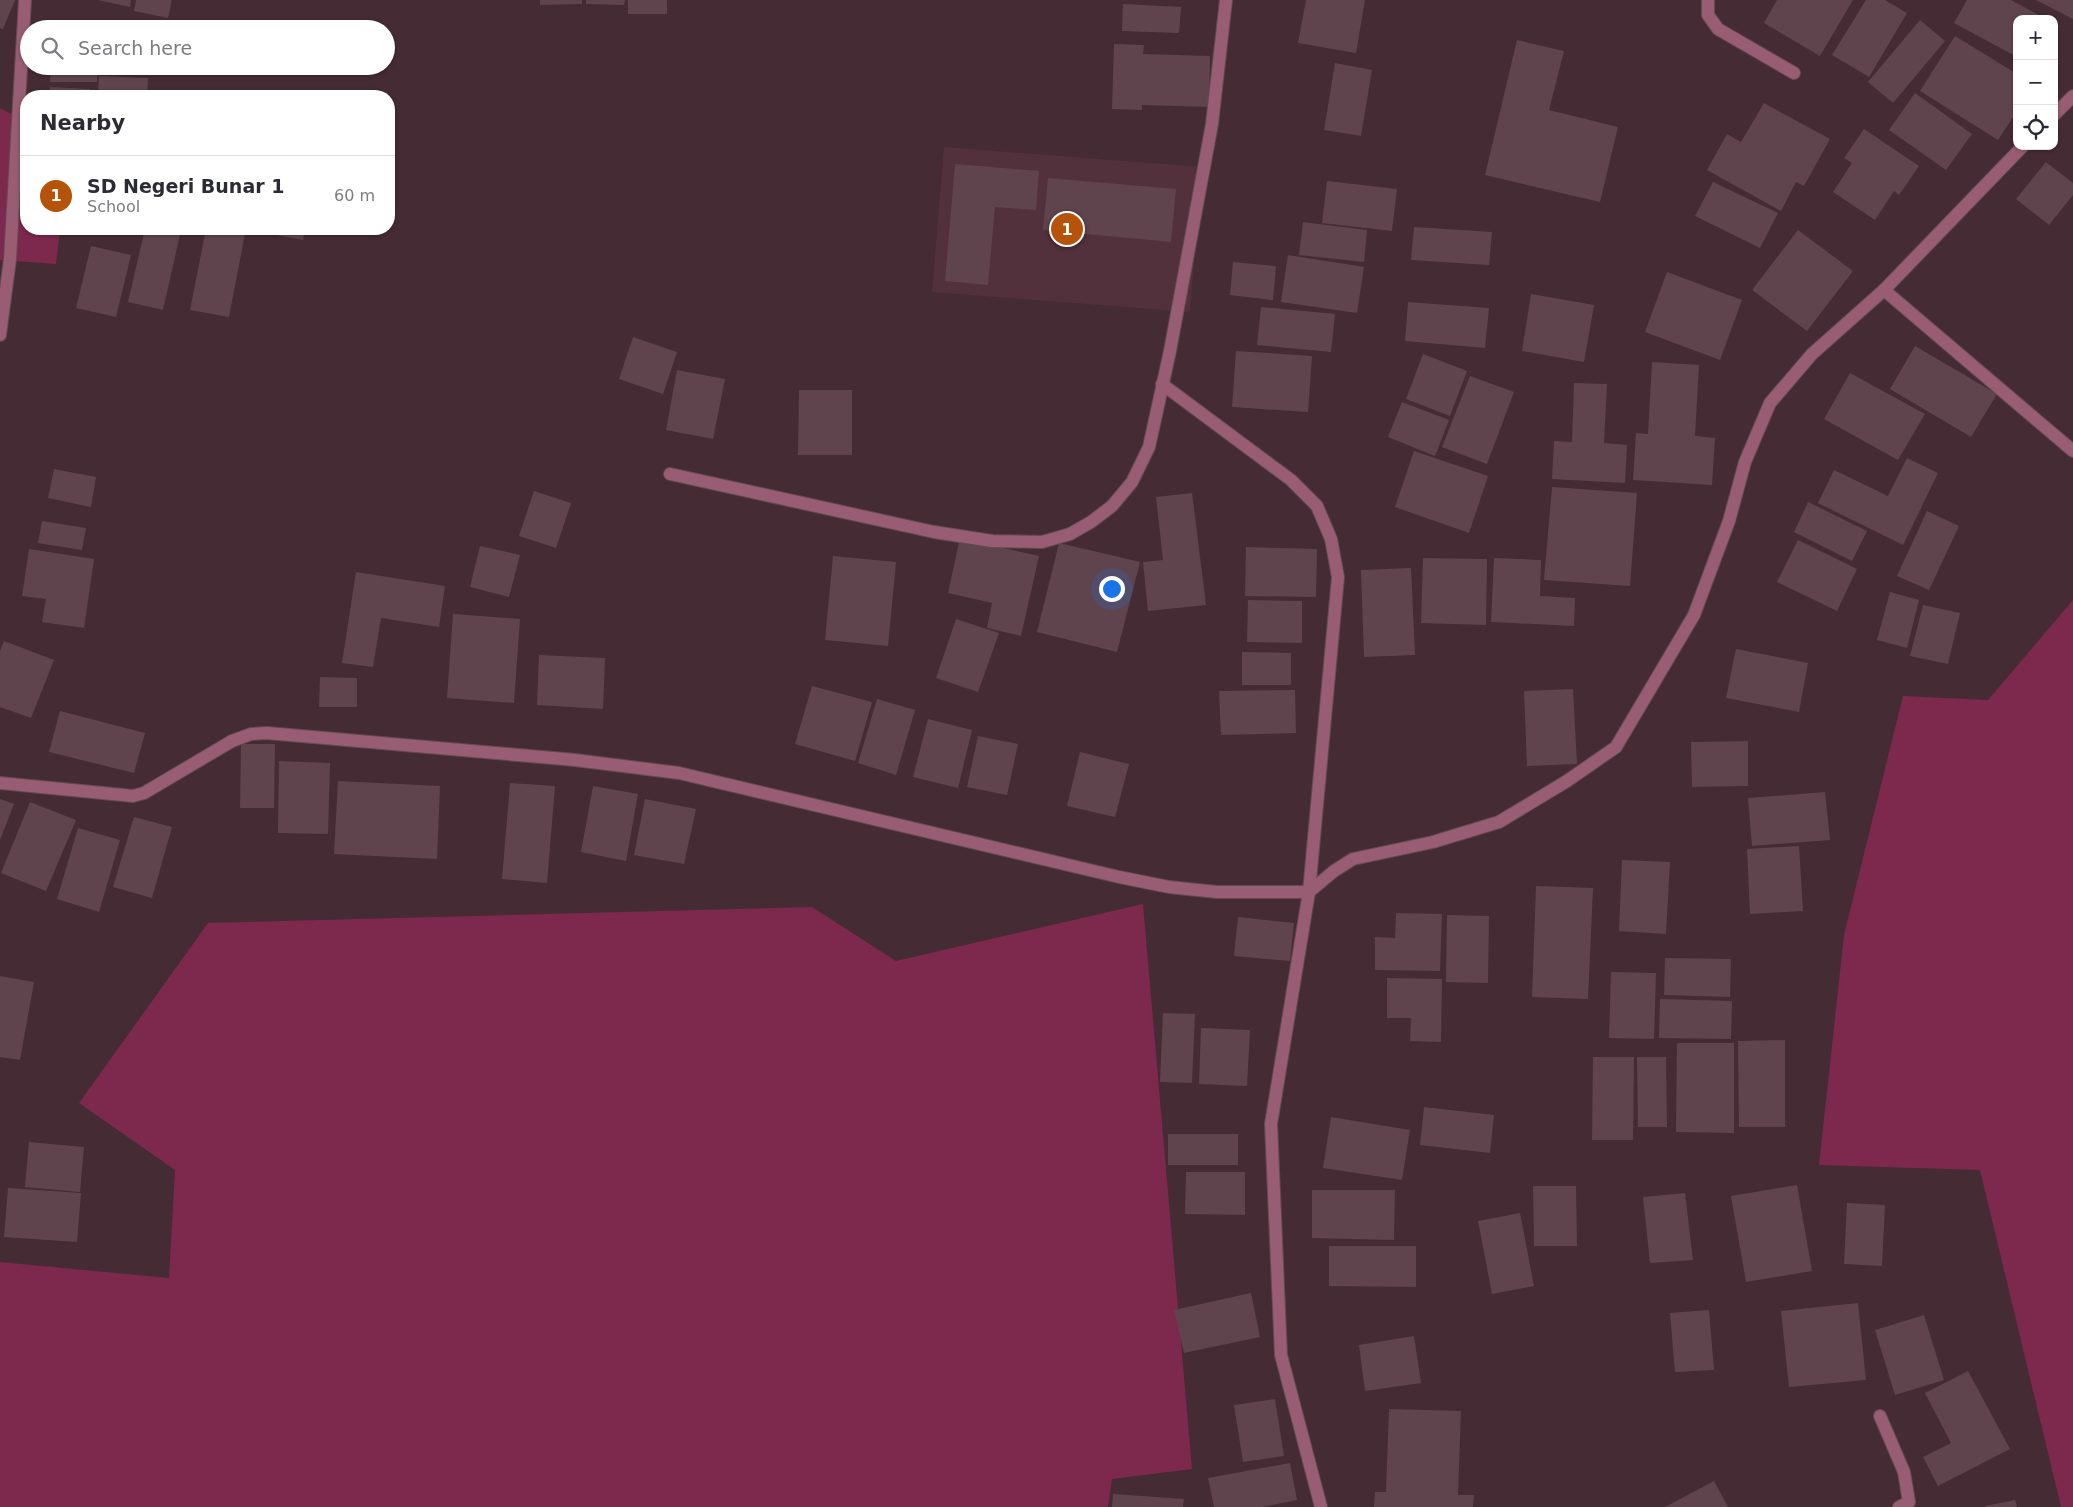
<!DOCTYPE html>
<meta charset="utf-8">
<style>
body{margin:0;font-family:"DejaVu Sans",sans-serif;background:#f2f2f3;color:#2b2b33}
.controls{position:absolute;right:15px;top:15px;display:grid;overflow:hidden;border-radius:10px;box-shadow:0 1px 4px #0004}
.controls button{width:45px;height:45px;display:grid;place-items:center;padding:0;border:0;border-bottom:1px solid #e1e1e2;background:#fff;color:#2b2b33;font:25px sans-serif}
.you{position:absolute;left:1111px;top:588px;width:18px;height:18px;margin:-12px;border:4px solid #fff;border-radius:50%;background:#1a73e8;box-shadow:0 0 0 8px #1a73e833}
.badge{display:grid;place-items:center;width:32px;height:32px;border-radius:50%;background:#b45309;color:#fff;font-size:16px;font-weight:700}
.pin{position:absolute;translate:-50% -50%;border:2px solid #fff;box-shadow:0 1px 5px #0006}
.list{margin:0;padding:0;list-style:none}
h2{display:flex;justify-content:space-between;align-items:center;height:65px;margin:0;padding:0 20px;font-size:21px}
h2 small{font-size:16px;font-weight:400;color:#7c7c81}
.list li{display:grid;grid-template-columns:32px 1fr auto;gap:15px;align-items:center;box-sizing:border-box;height:80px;padding:0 20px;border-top:1px solid #e1e1e2}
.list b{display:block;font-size:19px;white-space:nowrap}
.list p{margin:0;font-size:16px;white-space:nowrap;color:#7c7c81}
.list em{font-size:16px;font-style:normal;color:#7c7c81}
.icon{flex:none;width:28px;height:28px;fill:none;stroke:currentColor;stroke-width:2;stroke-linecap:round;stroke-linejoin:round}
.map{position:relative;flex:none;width:2073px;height:1507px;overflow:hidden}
.search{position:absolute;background:#fff;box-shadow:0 1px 4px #0004;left:20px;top:20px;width:375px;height:55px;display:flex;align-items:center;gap:12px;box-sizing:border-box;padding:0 18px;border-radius:28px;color:#7c7c81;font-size:19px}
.panel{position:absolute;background:#fff;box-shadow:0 1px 4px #0004;left:20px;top:90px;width:375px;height:145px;border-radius:20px}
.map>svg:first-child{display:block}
</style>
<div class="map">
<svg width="2073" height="1507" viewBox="0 0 2073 1507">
<rect width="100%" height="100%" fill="#452b34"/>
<!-- built -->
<polygon fill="#52303c" points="944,147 1201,167 1190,312 932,292"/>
<!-- green -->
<g fill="#7d284d">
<polygon points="0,108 26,122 26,229 60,229 56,264 0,260"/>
<polygon points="2073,600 2073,1507 2061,1507 1980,1170 1819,1165 1844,935 1903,696 1988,700"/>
<polygon points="1143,904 1192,1469 1112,1479 1108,1507 0,1507 0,1262 169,1278 175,1170 79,1103 208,923 812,907 896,961"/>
</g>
<!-- building -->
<g fill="#60444d">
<polygon points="0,0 15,0 3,29 0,28"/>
<polygon points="98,0 131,0 130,7"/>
<polygon points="136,0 172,0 168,18 134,11"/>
<polygon points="540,0 582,0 582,4 540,5"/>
<polygon points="586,0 625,0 624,5 586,4"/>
<rect x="628" y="0" width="39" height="14"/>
<polygon points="1306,0 1365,0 1356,53 1298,43"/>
<polygon points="1777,0 1853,0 1820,56 1764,23"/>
<polygon points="1866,0 1885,0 1907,13 1869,77 1832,55"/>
<polygon points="1967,0 2011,0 2046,19 2017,19 2017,57 1954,23"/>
<polygon points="2036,0 2073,0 2073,19"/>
<polygon points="1123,4 1181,7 1179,33 1122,31"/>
<polygon points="1920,20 1945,41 1893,103 1868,82"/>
<polygon points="51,26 88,27 88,29 51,29"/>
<polygon points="1955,36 2017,74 2017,111 1998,140 1920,91"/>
<polygon points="1517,40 1564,51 1549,110 1618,127 1600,202 1485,175"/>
<polygon points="1114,44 1144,45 1143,54 1210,56 1209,107 1142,105 1142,110 1112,109"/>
<polygon points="1335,63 1372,70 1361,136 1324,130"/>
<polygon points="51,66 155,66 155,70 97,69 97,82 50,82"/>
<polygon points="99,76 148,78 147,96 98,96"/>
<polygon points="50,87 90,89 89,96 49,96"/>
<polygon points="1915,93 1972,134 1946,170 1889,130"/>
<polygon points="1764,103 1830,139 1804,186 1796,182 1781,211 1707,170 1727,134 1741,142"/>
<polygon points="1864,129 1919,166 1899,195 1894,191 1875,220 1833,192 1852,163 1844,158"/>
<polygon points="2046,162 2073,183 2073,195 2049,225 2016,199"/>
<polygon points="955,164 1039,171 1036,210 995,207 988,285 945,281"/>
<polygon points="1048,178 1176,189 1171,242 1043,230"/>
<polygon points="1327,181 1397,189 1392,231 1322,223"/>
<polygon points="1713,182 1778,213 1760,248 1695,216"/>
<polygon points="1303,222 1367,230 1364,262 1299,255"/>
<polygon points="1414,227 1492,232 1489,265 1411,260"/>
<polygon points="145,229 181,230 163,310 128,302"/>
<polygon points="206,229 220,229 245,234 229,317 190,310"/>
<polygon points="244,229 305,229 303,240"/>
<polygon points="1798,230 1853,271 1807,331 1752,290"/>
<polygon points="91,246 131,255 116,317 76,308"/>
<polygon points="1288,255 1364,267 1357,313 1281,302"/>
<polygon points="1233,262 1276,266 1273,300 1230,295"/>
<polygon points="1667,272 1742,300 1720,360 1645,332"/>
<polygon points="1531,294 1594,305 1584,362 1522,351"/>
<polygon points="1408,302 1489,308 1485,348 1405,341"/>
<polygon points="1261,307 1335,314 1331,352 1257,345"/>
<polygon points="633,337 677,352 663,394 619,379"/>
<polygon points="1915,346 1997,394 1971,437 1890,389"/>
<polygon points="1236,351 1312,356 1308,412 1232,407"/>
<polygon points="1423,354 1467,371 1450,416 1406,399"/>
<polygon points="1652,362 1699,365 1695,436 1715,438 1712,485 1633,480 1636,433 1648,434"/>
<polygon points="677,370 725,379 713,439 666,430"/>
<polygon points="1850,373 1925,414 1898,460 1824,419"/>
<polygon points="1470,376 1514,392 1487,464 1442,447"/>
<polygon points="1574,383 1607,384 1604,443 1627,445 1625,483 1552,479 1554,441 1572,442"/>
<polygon points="799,390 852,390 852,455 798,455"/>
<polygon points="1402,402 1449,420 1435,456 1388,437"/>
<polygon points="1414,451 1488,476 1469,533 1395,507"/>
<polygon points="1907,458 1938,473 1903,545 1818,503 1834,470 1888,496"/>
<polygon points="54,469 96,477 91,507 48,498"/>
<polygon points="1552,487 1637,493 1630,586 1544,580"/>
<polygon points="534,491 571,503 556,548 519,536"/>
<polygon points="1192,493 1206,605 1148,611 1143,562 1163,560 1156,497"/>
<polygon points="1808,502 1867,531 1852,561 1794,532"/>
<polygon points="1927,511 1959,526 1929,590 1897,576"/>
<polygon points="42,521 86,528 82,550 38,543"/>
<polygon points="960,538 1039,556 1021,636 987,628 992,603 948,593"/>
<polygon points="1798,540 1857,569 1837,611 1777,582"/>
<polygon points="1059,543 1140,562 1117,652 1037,632"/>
<polygon points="480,546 520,555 509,597 470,587"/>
<polygon points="1246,547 1317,549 1316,597 1245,596"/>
<polygon points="29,549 94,559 84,628 42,622 46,599 22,596"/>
<polygon points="833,556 896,562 888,646 825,640"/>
<polygon points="1423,558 1487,559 1486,625 1421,623"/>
<polygon points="1494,558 1541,560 1540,596 1575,598 1574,626 1491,622"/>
<polygon points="1411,568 1415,655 1364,657 1361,570"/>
<polygon points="356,572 445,586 439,627 381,618 373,667 342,663"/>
<polygon points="1890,592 1919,600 1907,648 1877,640"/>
<polygon points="1248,600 1302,601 1302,643 1247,642"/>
<polygon points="1923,605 1960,613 1948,664 1910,656"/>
<polygon points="453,614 520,619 514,703 447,698"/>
<polygon points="956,619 999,633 978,692 936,678"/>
<polygon points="4,641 54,660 31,718 0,707 0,651"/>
<polygon points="1736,649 1808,663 1799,712 1726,698"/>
<polygon points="1242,652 1291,653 1291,685 1242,685"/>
<polygon points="539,655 605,658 603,709 537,705"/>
<polygon points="320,677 357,678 357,707 319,707"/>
<polygon points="812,686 872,702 855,761 795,744"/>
<polygon points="1573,689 1577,764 1527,766 1524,691"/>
<polygon points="1295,690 1296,733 1221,735 1219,691"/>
<polygon points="877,699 915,710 896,775 858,763"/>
<polygon points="60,711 145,733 134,773 49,752"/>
<polygon points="928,719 972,730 958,788 913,777"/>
<polygon points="978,736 1018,744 1007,795 967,787"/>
<polygon points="1748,741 1748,786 1692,787 1691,742"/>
<polygon points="241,744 275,744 274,808 240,808"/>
<polygon points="1080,752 1129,764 1115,817 1067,806"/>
<polygon points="279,761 330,763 328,834 278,833"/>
<polygon points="338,781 440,786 437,859 334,854"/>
<polygon points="510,783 555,786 547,883 502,879"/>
<polygon points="593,786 638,794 626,861 581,852"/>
<polygon points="1825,792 1830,840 1752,846 1748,798"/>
<polygon points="0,799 14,804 0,840"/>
<polygon points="645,799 696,809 684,864 634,855"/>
<polygon points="30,802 76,820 46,891 1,873"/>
<polygon points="134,817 172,827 152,898 113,887"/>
<polygon points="78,828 120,840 99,912 57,899"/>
<polygon points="1799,846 1803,911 1750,914 1747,849"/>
<polygon points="1622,860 1670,862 1666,934 1619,931"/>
<polygon points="1536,886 1593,888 1588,999 1532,997"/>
<polygon points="1396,913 1442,914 1440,971 1375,970 1375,937 1395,938"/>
<polygon points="1447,915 1489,916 1488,983 1446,982"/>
<polygon points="1238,917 1294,923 1290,961 1234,956"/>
<polygon points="1665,958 1731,959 1730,997 1664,995"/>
<polygon points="1611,972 1656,973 1654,1039 1609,1038"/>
<polygon points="0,976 34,982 20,1060 0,1057"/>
<polygon points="1387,978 1442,979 1441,1042 1410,1041 1411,1018 1387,1018"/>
<polygon points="1660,999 1732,1001 1731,1039 1659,1038"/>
<polygon points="1163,1013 1195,1014 1192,1083 1160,1082"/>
<polygon points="1201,1028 1250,1030 1247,1086 1199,1084"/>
<polygon points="1785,1040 1785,1127 1739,1127 1738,1041"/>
<polygon points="1677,1043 1734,1043 1734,1133 1676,1132"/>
<polygon points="1593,1057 1634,1057 1633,1140 1592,1140"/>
<polygon points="1637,1057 1666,1057 1667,1127 1638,1127"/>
<polygon points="1424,1107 1494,1115 1490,1153 1420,1145"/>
<polygon points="1331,1117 1410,1130 1402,1180 1323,1168"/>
<rect x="1168" y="1134" width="70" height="31"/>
<polygon points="29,1142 84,1147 80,1192 25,1187"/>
<polygon points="1186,1172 1245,1172 1245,1215 1185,1214"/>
<polygon points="1797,1185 1812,1271 1746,1282 1731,1196"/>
<polygon points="1533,1186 1576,1186 1577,1246 1534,1246"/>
<polygon points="8,1188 81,1193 77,1242 4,1237"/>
<polygon points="1312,1190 1395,1190 1394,1240 1312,1238"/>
<polygon points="1685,1193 1693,1260 1650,1263 1643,1197"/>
<polygon points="1847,1203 1885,1205 1882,1266 1844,1264"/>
<polygon points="1520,1213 1534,1286 1492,1294 1478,1221"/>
<polygon points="1329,1246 1416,1246 1416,1287 1329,1286"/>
<polygon points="1251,1293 1260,1337 1184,1353 1174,1310"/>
<polygon points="1858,1303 1866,1380 1789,1387 1781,1311"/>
<polygon points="1709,1310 1714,1370 1675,1372 1670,1313"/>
<polygon points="1924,1315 1944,1380 1895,1395 1875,1330"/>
<polygon points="1414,1336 1421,1383 1365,1391 1359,1345"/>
<polygon points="1968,1371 2010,1449 1938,1486 1923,1457 1951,1443 1925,1393"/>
<polygon points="1275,1399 1284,1456 1243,1462 1234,1405"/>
<polygon points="1389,1409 1461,1411 1458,1495 1474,1495 1473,1507 1374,1507 1375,1492 1386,1492"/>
<polygon points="1290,1463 1297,1500 1262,1507 1214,1507 1208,1478"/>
<polygon points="1714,1481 1728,1507 1665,1507"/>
<polygon points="1113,1494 1184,1499 1183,1507 1112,1507"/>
<polygon points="2015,1500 2017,1507 1986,1507 1985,1506"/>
</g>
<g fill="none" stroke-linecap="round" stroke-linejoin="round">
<defs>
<g id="minor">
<polyline points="1708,0 1708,15 1718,29 1794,73"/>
<polyline points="2054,115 2073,96"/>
<polyline points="1884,290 2073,451"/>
<polyline points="0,335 10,259 25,0"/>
<polyline points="670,474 934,532 992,541 1042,542 1070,534 1091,522 1112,506 1132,482 1149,447 1170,351 1212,124 1226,0"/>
<polyline points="0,783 133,796 144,793 232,741 251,734 267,733 575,760 679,773 1119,877 1169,887 1217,892 1309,892 1338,577 1331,539 1317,506 1291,480 1162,384"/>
<polyline points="1880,1416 1904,1472 1909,1502 1899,1507"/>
<polyline points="1321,1507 1281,1355 1271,1124 1309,892 1334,871 1353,859 1433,842 1499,822 1567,781 1616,747 1694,615 1729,521 1745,462 1770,403 1812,354 1884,290 2023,146"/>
</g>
</defs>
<!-- minor casing -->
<use href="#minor" stroke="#624a52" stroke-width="14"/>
<!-- minor -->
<use href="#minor" stroke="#995d73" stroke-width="12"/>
</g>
</svg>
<div class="controls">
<button>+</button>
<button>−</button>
<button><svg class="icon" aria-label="locate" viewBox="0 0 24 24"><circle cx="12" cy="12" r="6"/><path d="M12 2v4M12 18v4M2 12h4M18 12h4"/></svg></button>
</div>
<div class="you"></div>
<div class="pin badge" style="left:1067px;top:229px">1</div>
<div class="search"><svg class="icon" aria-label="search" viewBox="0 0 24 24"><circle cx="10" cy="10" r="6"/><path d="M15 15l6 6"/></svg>Search here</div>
<section class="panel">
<h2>Nearby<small></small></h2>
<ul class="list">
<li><span class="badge">1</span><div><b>SD Negeri Bunar 1</b><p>School</p></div><em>60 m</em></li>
</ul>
</section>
</div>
